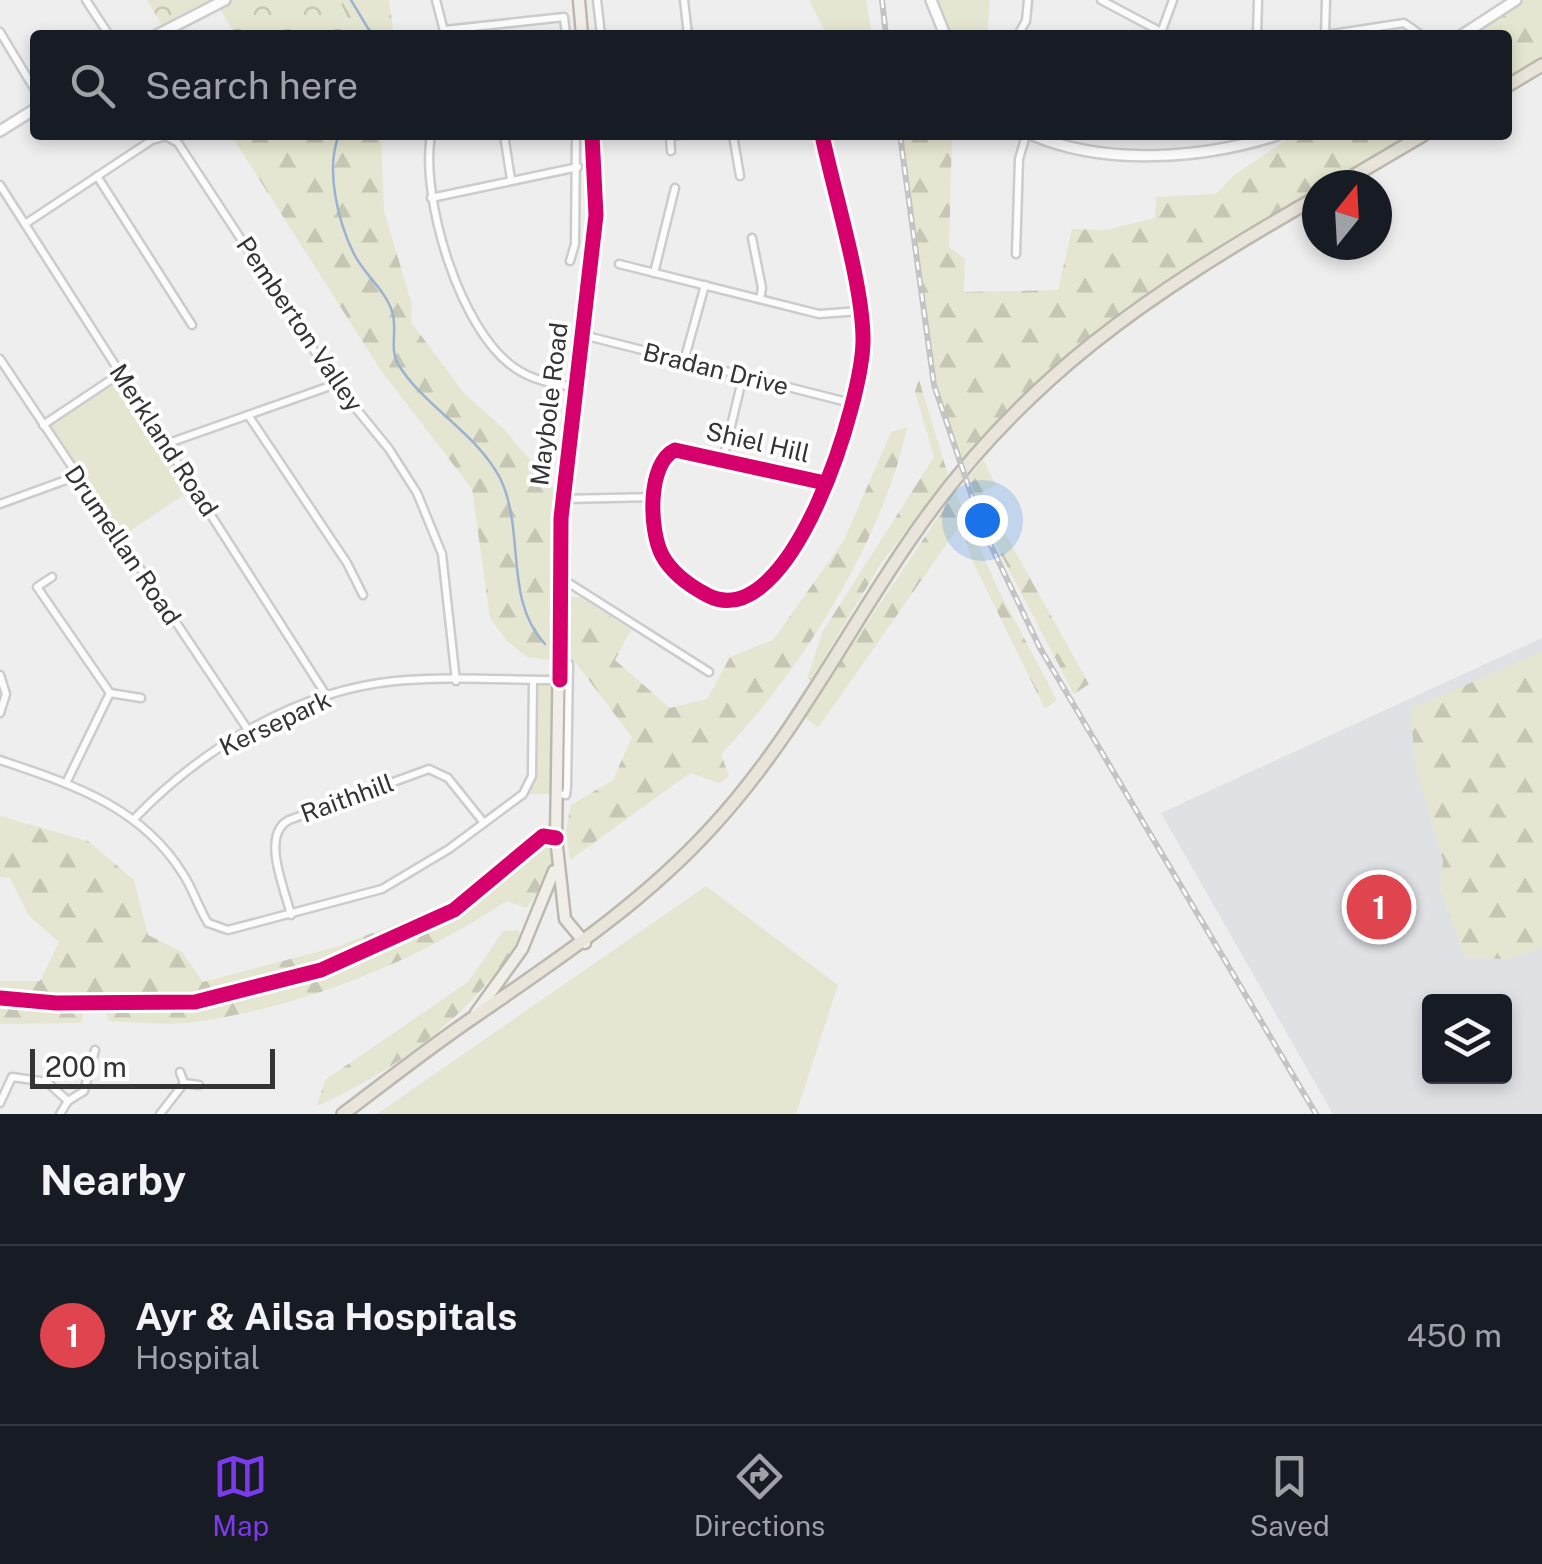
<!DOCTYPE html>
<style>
body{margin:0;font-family:"Public Sans",sans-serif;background:#20242c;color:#f1f3f6}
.controls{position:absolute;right:30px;bottom:30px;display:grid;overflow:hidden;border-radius:10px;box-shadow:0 5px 15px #0003}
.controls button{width:90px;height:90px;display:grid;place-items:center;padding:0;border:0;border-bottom:2px solid #363941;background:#171b24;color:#f1f3f6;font:50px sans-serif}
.compass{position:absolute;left:1302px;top:170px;width:90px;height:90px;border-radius:50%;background:#171b24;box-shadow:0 5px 15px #0003;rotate:18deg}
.scale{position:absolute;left:30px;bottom:25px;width:245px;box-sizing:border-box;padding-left:10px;border:5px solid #343435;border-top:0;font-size:28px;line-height:35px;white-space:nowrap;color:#343435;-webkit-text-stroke:8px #fff;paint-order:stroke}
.you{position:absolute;left:982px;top:520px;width:35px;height:35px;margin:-25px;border:8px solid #fff;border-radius:50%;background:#1a73e8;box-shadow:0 0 0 15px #1a73e833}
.badge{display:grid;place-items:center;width:65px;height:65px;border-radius:50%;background:#7c3aed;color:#fff;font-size:32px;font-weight:700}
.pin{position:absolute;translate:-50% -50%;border:5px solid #fff;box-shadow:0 2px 10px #0006}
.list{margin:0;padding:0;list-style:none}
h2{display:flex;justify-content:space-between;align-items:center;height:130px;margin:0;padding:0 40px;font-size:42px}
h2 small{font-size:32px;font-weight:400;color:#9ea1a6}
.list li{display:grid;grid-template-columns:65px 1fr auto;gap:30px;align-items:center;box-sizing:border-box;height:180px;padding:0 40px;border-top:2px solid #363941}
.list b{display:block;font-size:38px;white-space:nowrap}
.list p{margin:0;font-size:32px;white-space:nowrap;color:#9ea1a6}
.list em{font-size:32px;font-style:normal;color:#9ea1a6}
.icon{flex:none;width:55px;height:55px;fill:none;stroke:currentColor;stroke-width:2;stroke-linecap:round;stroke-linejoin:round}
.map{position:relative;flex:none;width:1542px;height:1114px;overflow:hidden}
.search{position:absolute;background:#171b24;box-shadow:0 5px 15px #0003;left:30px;right:30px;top:30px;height:110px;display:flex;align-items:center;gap:25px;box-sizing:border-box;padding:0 35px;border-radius:10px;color:#9ea1a6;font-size:38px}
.sheet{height:310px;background:#171b24}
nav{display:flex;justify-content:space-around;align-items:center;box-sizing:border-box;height:140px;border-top:2px solid #363941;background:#171b24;font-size:28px;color:#9ea1a6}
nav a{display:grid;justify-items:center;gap:5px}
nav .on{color:#7c3aed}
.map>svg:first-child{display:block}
</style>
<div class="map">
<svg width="1542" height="1114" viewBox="0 0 1542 1114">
<defs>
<pattern id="forest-firs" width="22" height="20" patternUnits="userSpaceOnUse" patternTransform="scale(2.5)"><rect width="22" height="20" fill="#e5e6d1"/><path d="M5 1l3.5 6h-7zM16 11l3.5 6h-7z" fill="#c5c6b4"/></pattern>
<pattern id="park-crowns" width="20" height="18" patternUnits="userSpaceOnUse" patternTransform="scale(2.5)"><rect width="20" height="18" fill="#e5e6d1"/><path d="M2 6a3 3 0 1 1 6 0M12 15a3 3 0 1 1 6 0" fill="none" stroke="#c5c6b4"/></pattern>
</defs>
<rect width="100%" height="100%" fill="#eee"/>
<!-- built -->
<path fill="#dfe1e5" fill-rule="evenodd" d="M1542,638V1114H1333L1161,813ZM1430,1002H1504V1076H1430Z"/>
<!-- grass -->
<g fill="#e5e6d1">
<polygon points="809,0 866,0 872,35 827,35"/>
<polygon points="937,0 990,0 987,35 950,35"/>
<polygon points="121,373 194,488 118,539 43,425"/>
<polygon points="533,680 560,680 557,794 523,794 532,776"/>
<polygon points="706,886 838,985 796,1114 377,1114"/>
</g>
<!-- forest -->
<g fill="url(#forest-firs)">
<polygon points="339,0 389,0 394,35 356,35"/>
<polygon points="1516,0 1542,0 1542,65 1507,86 1507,35 1462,35"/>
<polygon points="231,135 381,135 384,211 412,305 411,322 464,393 504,429 562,499 560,680 550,660 527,657 507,641 490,618 472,489 380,369"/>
<polygon points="900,135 952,135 949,247 965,259 964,292 1058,290 1072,229 1105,230 1155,218 1156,197 1216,194 1234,175 1294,135 1423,135 1338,185 1317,185 1317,197 1139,304 976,453 958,462 927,349"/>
<polygon points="919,380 948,475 880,565 811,680 807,678 823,631 934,457 915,391"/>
<path d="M907,427C885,536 799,675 721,754L729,776L720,783L690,773L570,860L566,831L571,805L613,780L632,737L569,654L571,597H580L631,630L615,660L670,708L707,699L730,657L773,640L844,540L891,432Z"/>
<polygon points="983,460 996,485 982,492 1089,684 1074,694 985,524 969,477"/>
<polygon points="955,492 997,587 1057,700 1045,709 973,562 960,525 818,728 804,717"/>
<polygon points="1542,652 1542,948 1509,959 1465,958 1440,888 1443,860 1416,768 1410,709"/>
<path d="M0,816L88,841L134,880L148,935L182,952L203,982L336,947L440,907L556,820L557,863L527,908L506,901C416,962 303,1007 194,1022C167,1026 136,1022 109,1021L104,1007H85L81,1023L0,1024V981H40L59,942L29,916L10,878L0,877Z"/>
<path d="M518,930L520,937C477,1012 394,1072 317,1106L325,1080L468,982L503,931Z"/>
</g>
<!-- park -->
<polygon fill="url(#park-crowns)" points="147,0 339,0 356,35 235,35 216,2 165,30"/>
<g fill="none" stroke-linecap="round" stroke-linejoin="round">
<!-- stream -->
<g stroke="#9cb2cf" stroke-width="2.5">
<polyline points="351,0 372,35"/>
<path d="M339,135C325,169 338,222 354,254C364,274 385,290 392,311C398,328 389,349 398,364C424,407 476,432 500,478C526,531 503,599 545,644"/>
</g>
<defs>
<g id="street">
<polyline points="86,0 109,35"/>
<polyline points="436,0 445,35"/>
<polyline points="597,0 601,35"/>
<polyline points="684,0 688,35"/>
<polyline points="1101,0 1167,35"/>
<polyline points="445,30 564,17 566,35"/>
<polyline points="0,32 35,90"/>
<polyline points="1161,33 1173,0"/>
<polyline points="1018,35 1026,21 1028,0"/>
<polyline points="1257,35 1258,0"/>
<polyline points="1325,35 1326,0"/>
<polyline points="1326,35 1404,23 1421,35"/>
<path d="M431,135C420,198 460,331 515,368C532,380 553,384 573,387"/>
<polyline points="504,135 511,179"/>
<polyline points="733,135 740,176"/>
<path d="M822,135C834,193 862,281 863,337C865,395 791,639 707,595C690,586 671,572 662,555C649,530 647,463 675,450L825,483"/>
<polyline points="671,151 670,136 679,135"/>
<polyline points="97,176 192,325"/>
<polyline points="0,185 326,695"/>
<polyline points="431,198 578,167"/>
<polyline points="25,224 152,140 166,136 178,143 336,384 389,449 417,493 442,554 456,681"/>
<polyline points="752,238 762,288 760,299"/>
<polyline points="1016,254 1019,159 1026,135"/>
<polyline points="570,261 575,244 576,135"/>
<polyline points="619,264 819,314 860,311"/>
<polyline points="654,273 675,188"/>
<polyline points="583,335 851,403"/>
<polyline points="0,359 248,730"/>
<polyline points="684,361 705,285"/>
<polyline points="248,415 347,563 363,595"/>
<polyline points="43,425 121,373"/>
<polyline points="166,444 336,384"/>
<polyline points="723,459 743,376"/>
<polyline points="562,499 656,497"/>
<polyline points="0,504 77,476"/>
<polyline points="52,577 37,587 110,693 67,781"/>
<polyline points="561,578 709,672"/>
<polyline points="0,675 6,694 0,713"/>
<polyline points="110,693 141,698"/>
<path d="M0,760C71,784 141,806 183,874C193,889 198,907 208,923L228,930L382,889L449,849L523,794L532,776L533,680"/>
<polyline points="557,794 566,795 567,787 569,664 561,663"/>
<path d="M134,819C201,749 296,691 395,681C448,676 504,680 557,680"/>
<path d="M291,915C285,889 260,835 289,820L429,769L448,778L484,823"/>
<polyline points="180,1072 184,1083 199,1085"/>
<polyline points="0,1103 12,1077 47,1082 68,1101"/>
<polyline points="60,1114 68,1101 84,1091 95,1050"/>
<polyline points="160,1114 184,1083"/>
</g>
<g id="secondary">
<polyline points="931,0 945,35"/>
<polyline points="157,35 225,0"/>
<polyline points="1462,35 1516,0"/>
<polyline points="0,131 35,109"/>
<path d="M1033,135C1105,166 1203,159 1277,135"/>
</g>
<g id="primary">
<polyline points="579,0 582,35"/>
<polyline points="585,943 565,919 556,838 561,518 596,215 592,135"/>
<polyline points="476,1013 522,949 554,871"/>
</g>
<g id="highway">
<polyline points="1507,86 1542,65"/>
<polyline points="1338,185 1423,135"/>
<path d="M343,1114C387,1081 431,1046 477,1015C561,957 643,903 713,826C792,740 844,636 910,540C1021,377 1150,293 1317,197"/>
</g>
</defs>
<!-- street casing -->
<use href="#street" stroke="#ccc" stroke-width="11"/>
<!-- secondary casing -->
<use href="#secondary" stroke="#ccc" stroke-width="14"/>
<!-- primary casing -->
<use href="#primary" stroke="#bcb8ae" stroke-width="15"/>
<!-- highway casing -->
<use href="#highway" stroke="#bcb8ae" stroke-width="16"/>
<!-- street -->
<use href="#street" stroke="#fcfcfc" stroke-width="6"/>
<!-- secondary -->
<use href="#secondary" stroke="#fcfcfc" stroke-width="9"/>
<!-- primary -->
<use href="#primary" stroke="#f1eee9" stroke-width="10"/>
<!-- highway -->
<use href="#highway" stroke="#e9e5db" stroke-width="11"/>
<defs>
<g id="rail">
<polyline points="882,0 886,35"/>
<polyline points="900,135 934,385 983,529 1040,648 1316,1114"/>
</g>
</defs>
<!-- rail casing -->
<use href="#rail" stroke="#c4c4c4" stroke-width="6"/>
<!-- rail -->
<use href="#rail" stroke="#fff" stroke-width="2.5" stroke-dasharray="8" stroke-linecap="butt"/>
<defs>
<g id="cycleway">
<path d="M822,135C834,193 862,281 863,337C865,395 791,639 707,595C690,586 671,572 662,555C649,530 647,463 675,450L825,483"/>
<polyline points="560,680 561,518 596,215 592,135"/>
<polyline points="0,998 56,1003 195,1002 321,970 454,910 543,836 556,838"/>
</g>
</defs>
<!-- cycleway casing -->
<use href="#cycleway" stroke="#fff" stroke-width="21"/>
<!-- cycleway -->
<use href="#cycleway" stroke="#d6006c" stroke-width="15"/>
</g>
<g text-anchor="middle" stroke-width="8" stroke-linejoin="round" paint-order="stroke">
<!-- street labels -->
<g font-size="25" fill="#343435" stroke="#fff">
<text transform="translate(300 324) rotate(56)" y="9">Pemberton Valley</text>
<text transform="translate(716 369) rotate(14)" y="9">Bradan Drive</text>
<text transform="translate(549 404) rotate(-83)" y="9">Maybole Road</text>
<text transform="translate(164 440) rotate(57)" y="9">Merkland Road</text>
<text transform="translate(758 442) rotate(13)" y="9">Shiel Hill</text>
<text transform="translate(123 545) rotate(56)" y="9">Drumellan Road</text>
<text transform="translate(275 723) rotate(-25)" y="9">Kersepark</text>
<text transform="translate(347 798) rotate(-20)" y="9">Raithhill</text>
</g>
</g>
</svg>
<div class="controls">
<button><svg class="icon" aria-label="layers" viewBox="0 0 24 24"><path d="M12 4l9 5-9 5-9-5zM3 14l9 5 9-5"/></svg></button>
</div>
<svg class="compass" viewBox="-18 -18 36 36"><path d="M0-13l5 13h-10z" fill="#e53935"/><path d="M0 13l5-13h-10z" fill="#9ea1a6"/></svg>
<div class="scale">200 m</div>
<div class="you"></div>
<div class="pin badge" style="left:1379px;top:907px;background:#e0444e">1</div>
<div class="search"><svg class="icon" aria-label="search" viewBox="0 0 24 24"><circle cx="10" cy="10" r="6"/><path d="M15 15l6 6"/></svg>Search here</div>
</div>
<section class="sheet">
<h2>Nearby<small></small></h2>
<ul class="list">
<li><span class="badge" style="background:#e0444e">1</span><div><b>Ayr &amp; Ailsa Hospitals</b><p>Hospital</p></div><em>450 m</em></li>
</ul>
</section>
<nav>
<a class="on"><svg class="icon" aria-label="map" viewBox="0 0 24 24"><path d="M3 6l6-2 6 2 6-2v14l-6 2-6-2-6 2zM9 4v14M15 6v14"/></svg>Map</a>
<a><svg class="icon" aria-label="directions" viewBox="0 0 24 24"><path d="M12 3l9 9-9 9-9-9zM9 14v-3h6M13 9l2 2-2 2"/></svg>Directions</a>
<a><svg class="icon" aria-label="saved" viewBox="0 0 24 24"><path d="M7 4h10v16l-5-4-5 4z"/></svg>Saved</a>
</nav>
